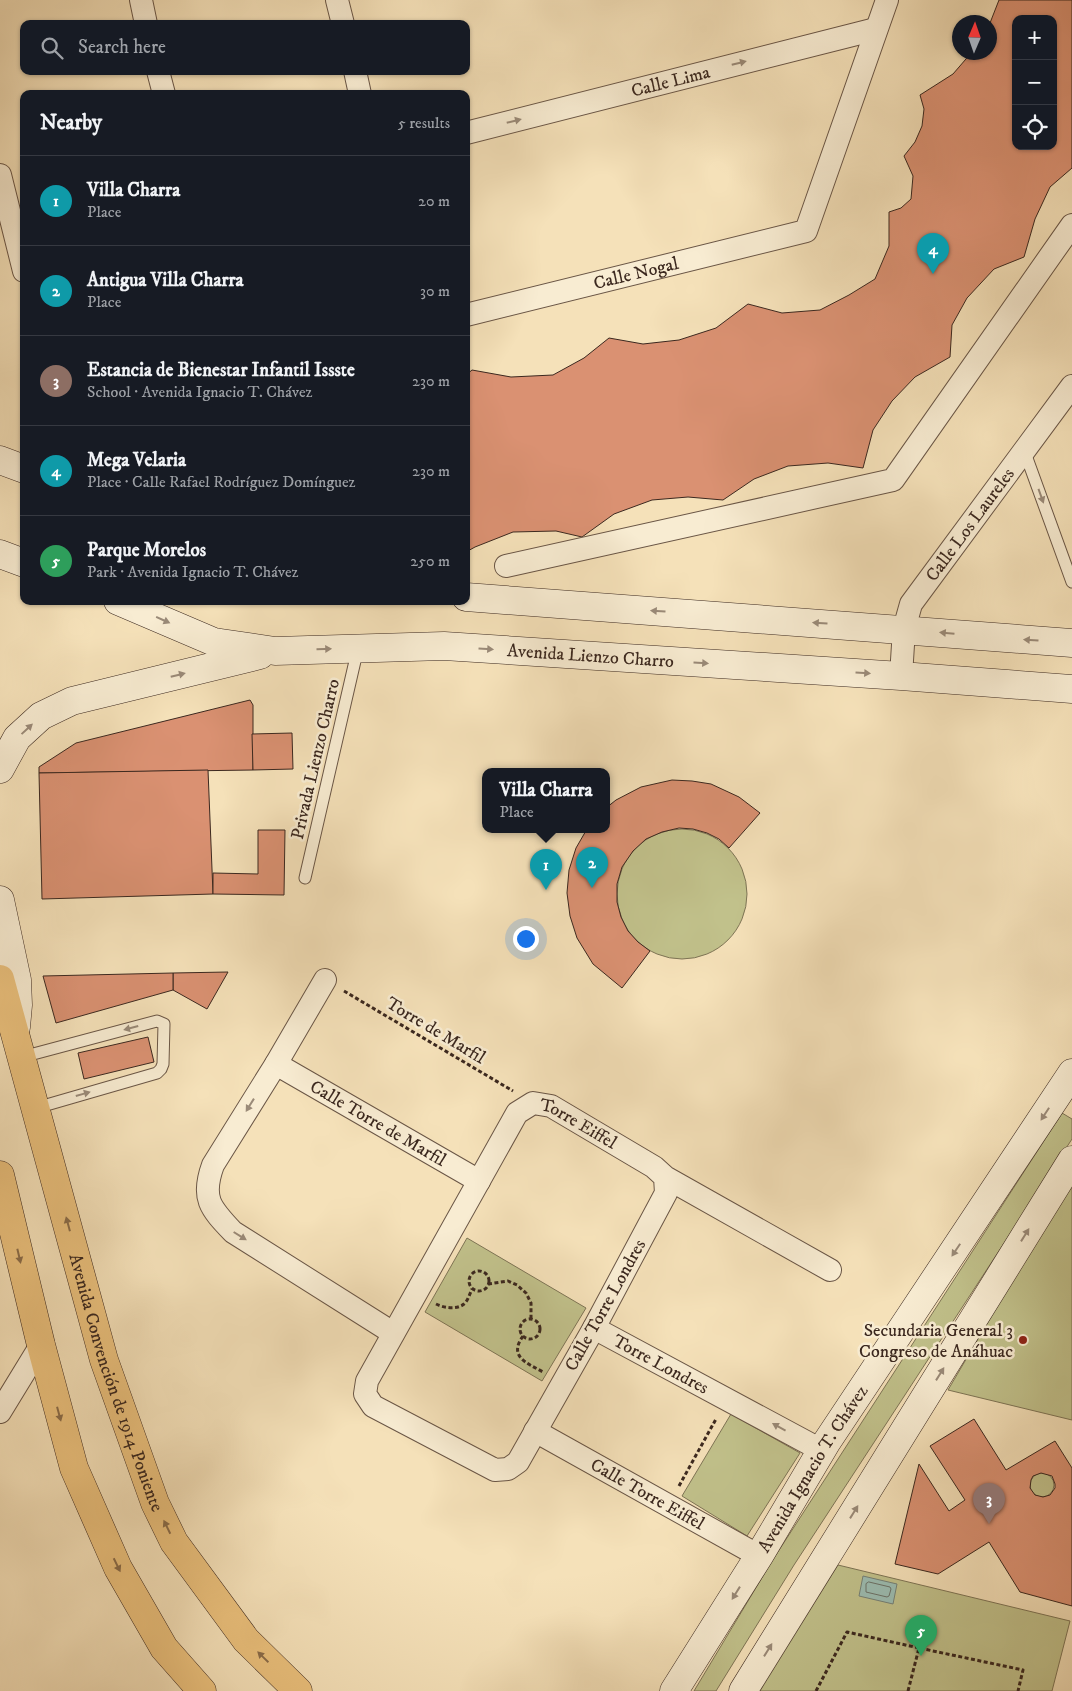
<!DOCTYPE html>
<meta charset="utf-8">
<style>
body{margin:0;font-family:"IM FELL DW Pica",serif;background:#242831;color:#f1f3f6}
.controls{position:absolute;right:15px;top:15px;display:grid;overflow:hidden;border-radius:10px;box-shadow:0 1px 4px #0004}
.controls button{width:45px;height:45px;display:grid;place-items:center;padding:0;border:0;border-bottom:1px solid #363941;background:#171b24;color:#f1f3f6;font:25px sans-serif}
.compass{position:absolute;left:952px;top:15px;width:45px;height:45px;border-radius:50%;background:#171b24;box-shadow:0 1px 4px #0004;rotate:2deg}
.you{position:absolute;left:525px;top:938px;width:18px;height:18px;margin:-12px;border:4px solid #fff;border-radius:50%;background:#1a73e8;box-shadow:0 0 0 8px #1a73e833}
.badge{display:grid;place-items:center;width:32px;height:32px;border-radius:50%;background:#c59692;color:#fff;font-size:16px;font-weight:700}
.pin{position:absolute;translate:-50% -41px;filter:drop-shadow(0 1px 2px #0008)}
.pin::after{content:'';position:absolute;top:26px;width:18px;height:15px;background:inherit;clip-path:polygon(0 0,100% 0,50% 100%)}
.popup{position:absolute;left:482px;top:768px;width:128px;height:65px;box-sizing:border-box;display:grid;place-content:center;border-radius:10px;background:#171b24;filter:drop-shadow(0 1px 4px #0005);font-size:16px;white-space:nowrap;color:#9ea1a6}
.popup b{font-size:19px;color:#f1f3f6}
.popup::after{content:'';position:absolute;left:50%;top:100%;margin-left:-10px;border:10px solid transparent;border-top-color:#171b24}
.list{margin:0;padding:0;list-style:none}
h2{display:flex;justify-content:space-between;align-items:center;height:65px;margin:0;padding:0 20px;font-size:21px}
h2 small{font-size:16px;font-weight:400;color:#9ea1a6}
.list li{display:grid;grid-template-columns:32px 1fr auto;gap:15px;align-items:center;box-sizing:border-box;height:90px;padding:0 20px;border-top:1px solid #363941}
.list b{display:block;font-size:19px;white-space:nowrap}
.list p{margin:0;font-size:16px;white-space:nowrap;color:#9ea1a6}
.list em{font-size:16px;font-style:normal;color:#9ea1a6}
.icon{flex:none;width:28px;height:28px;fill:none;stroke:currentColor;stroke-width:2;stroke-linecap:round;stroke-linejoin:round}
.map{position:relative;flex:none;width:1072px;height:1691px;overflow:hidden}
.search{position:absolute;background:#171b24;box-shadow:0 1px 4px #0004;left:20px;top:20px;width:450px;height:55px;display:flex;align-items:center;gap:12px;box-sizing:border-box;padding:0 18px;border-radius:10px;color:#9ea1a6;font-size:19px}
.panel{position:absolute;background:#171b24;box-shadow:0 1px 4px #0004;left:20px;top:90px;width:450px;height:515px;border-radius:10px}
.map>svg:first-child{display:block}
</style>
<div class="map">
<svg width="1072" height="1691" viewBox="0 0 1072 1691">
<rect width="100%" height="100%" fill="#f5e1b9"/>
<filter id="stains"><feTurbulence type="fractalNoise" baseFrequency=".004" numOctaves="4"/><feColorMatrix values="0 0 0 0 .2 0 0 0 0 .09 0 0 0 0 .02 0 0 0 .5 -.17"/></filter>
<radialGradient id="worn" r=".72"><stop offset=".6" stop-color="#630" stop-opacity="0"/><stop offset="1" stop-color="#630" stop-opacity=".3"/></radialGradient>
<!-- green -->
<g fill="#c1c18b" stroke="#7e7455">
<circle cx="682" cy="894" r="65"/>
<polygon points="1062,1113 1072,1119 1072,1139 794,1565 716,1691 694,1691 772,1561"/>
<polygon points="1072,1179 1072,1420 948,1390"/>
<polygon points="467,1238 586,1308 542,1381 425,1312"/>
<polygon points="731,1414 800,1453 747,1536 682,1496"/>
<circle cx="1042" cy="1485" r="12"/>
<polygon points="838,1565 1070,1621 1052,1691 760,1691"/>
</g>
<!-- water -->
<polygon fill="#9cbdb2" stroke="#758177" points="863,1576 897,1584 893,1604 859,1596"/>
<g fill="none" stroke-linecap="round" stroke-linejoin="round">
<!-- shore -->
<polygon stroke="#6c7268" stroke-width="1" points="869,1582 890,1587 891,1589 889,1596 887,1597 866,1592 866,1584"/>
</g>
<!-- building -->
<g fill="#da9172" stroke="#3b281f" fill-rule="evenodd">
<path d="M999,0H1072V168L1050,187L1035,219L1024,257L994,269L967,298L952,325L950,357L915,377L892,401L873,430L863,468L828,463L788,466L754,479L723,500L688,497L652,500L614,514L582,537L556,531L513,532L475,547L466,552V375L472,370L511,377L553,375L584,358L609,338L643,344L679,340L716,328L748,304L782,313L820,310L849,295L875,279L889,246V212L901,208L911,199L913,176L904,156L915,142L922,126L924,109L920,95L953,74L972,52H990V23ZM1016,19H1053V146H1016Z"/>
<polygon points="250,700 253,705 253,770 39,773 39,767 76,743"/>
<polygon points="292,733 293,769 253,770 252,734"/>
<polygon points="208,770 213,894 42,899 39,773"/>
<polygon points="672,780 692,781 711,784 739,797 760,813 729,848 719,839 707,833 693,829 679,828 662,832 646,839 633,851 622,867 617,884 617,902 621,917 628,931 638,942 650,951 622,988 593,964 577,938 570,916 567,893 569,870 576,848 587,829 606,829 606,808 616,800 641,787"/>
<polygon points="258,830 285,830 284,895 213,894 213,873 258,874"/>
<polygon points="228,972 207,1009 173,990 173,973"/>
<polygon points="173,973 173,990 56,1023 43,976"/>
<polygon points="148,1037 154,1062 84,1079 78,1053"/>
<path d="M974,1419L1006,1470L1055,1441L1072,1468V1606L1020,1592L989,1542L938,1574L895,1564L919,1464L949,1511L965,1500L930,1446ZM1041,1473L1052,1476L1055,1484V1488L1050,1495L1043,1497L1035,1495L1030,1488L1031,1480L1033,1476Z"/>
</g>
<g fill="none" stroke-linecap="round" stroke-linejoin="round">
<defs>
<g id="lane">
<polyline points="1024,450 1072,582"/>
<polyline points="305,878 358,648"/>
<polyline points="22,1057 157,1021 164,1024 163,1064 161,1069 157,1073 36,1108"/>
</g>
<g id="street">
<polyline points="141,0 146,24"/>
<polyline points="337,0 343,24"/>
<polyline points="158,71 164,94"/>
<polyline points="355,71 360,94"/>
<path id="s1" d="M466,133L876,29"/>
<polyline points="0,175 24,271"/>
<path id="s2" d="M466,315L806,231L887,0"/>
<polyline points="506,566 893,480 1072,225"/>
<path id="s3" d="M901,676L904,629L911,604L1072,386"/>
<path d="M325,980L276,1064L213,1165C201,1198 210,1208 233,1232L393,1333"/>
<path id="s4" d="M276,1064L479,1181"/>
<path id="s5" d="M665,1177L666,1193L594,1328L518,1462L508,1469L495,1470L373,1406L365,1394L367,1381L517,1113L533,1103L551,1106L654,1167L665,1177L830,1270"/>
<path id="s6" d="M594,1328L821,1450"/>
<polyline points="0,1412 41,1345"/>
<path id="s7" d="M535,1431L759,1556"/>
</g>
<g id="secondary">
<polyline points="0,460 24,469"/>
<polyline points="0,554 24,563"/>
<polyline points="466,597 1072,643"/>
<path id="s8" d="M118,601L214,642L275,651L444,646L901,676L1072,689"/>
<polyline points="0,769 17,738 41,716 72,701 260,655"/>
<polyline points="0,900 17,980 18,1005 16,1027"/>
<path id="s9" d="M674,1691L759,1556L826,1443L1072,1073"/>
<polyline points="743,1691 1072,1160"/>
</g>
<g id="primary">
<path id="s10" d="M0,979L104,1360L155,1503L174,1542L246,1640L298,1691"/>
<polyline points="0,1175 41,1345 74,1468 118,1568 164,1648 202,1691"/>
</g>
</defs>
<!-- lane casing -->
<use href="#lane" stroke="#6a5646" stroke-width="13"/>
<!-- street casing -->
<use href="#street" stroke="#6a5646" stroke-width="24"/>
<!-- secondary casing -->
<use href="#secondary" stroke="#3b281f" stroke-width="29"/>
<!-- primary casing -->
<use href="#primary" stroke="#3b281f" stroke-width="29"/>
<!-- path -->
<g stroke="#3b281f" stroke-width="3" stroke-dasharray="4 2.5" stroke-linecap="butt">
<polyline points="344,991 513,1091"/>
<circle cx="479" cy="1281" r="10"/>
<polyline points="488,1284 508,1281 517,1285 526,1293 531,1303 531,1319"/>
<path d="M436,1304C444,1308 457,1310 464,1304C468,1301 470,1293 472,1289"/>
<circle cx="530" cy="1329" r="10"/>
<path d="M523,1336C508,1357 527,1363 543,1372"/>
<polyline points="679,1486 716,1419"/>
<polyline points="816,1691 847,1632 919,1648"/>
<polyline points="908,1691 919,1648 1023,1670 1018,1691"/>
</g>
<!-- lane -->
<use href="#lane" stroke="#f8ecd2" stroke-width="11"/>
<!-- street -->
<use href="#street" stroke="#f8ecd2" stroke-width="22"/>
<!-- secondary -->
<use href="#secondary" stroke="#f8ecd2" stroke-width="28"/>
<!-- primary -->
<use href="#primary" stroke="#eac07c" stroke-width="28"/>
</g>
<!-- one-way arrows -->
<defs><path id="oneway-solid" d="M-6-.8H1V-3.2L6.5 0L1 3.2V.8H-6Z" transform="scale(1.25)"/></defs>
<g fill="#9a8a78">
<use href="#oneway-solid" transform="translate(739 63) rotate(-14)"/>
<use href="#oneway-solid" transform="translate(514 121) rotate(-14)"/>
<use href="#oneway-solid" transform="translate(1041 496) rotate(70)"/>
<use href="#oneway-solid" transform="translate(658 611) rotate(-176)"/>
<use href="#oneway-solid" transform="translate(163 620) rotate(24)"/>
<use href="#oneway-solid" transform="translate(820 623) rotate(-176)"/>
<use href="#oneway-solid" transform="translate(947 633) rotate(-175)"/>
<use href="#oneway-solid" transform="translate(1031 640) rotate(-176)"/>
<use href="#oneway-solid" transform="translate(324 649) rotate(-2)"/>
<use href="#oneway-solid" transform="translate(486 649) rotate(4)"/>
<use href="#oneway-solid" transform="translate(701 663) rotate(4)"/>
<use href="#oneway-solid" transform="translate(863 673) rotate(4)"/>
<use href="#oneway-solid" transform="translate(178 675) rotate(-14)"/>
<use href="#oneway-solid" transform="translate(27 729) rotate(-43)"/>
<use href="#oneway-solid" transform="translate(131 1028) rotate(165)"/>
<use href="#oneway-solid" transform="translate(83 1094) rotate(-16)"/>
<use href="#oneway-solid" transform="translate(250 1105) rotate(122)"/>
<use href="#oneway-solid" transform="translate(1045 1114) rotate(123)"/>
<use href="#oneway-solid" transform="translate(1025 1235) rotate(-58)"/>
<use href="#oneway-solid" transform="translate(240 1236) rotate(32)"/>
<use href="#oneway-solid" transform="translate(956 1250) rotate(124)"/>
<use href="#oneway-solid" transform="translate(940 1374) rotate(-58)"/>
<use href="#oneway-solid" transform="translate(779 1427) rotate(-151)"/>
<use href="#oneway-solid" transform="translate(854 1512) rotate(-58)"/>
<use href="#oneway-solid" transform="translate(736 1593) rotate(122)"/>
<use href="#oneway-solid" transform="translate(768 1650) rotate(-58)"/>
</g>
<g fill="#8a6c49">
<use href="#oneway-solid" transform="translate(68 1224) rotate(-105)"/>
<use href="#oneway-solid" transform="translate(19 1256) rotate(77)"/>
<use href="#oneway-solid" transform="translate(59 1414) rotate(75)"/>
<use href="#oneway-solid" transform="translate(167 1527) rotate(-116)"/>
<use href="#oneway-solid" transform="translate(117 1565) rotate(64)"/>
<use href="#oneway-solid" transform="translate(263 1657) rotate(-136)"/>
</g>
<!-- markers -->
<circle fill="#8f2418" stroke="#f8ecd2" stroke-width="2" cx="1023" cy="1340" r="5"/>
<g text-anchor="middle" stroke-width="5" stroke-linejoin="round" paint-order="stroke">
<!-- street labels -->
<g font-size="18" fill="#3b281f" stroke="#f8ecd2">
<text dy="6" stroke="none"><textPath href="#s1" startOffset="211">Calle Lima</textPath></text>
<text dy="6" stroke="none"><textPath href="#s2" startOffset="175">Calle Nogal</textPath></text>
<text dy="6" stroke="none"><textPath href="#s3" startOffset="172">Calle Los Laureles</textPath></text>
<text dy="6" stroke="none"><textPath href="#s8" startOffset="482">Avenida Lienzo Charro</textPath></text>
<text transform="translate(315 759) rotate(-77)" y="6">Privada Lienzo Charro</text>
<text transform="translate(436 1030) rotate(31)" y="6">Torre de Marfil</text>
<text dy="6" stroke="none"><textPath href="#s4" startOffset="118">Calle Torre de Marfil</textPath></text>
<text dy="6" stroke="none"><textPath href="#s5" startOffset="890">Torre Eiffel</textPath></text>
<text transform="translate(605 1305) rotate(-61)" y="6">Calle Torre Londres</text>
<text dy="6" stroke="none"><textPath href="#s6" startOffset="76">Torre Londres</textPath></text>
<text dy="6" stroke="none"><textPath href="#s10" startOffset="420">Avenida Convención de 1914 Poniente</textPath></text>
<text dy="6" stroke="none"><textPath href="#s9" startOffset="262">Avenida Ignacio T. Chávez</textPath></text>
<text dy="6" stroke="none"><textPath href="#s7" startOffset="129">Calle Torre Eiffel</textPath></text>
</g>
<!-- poi labels -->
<g font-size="18" fill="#3b281f" stroke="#f8ecd2" text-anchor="end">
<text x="1013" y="1336">Secundaria General 3<tspan x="1013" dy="21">Congreso de Anáhuac</tspan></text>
</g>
</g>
<rect width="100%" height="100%" filter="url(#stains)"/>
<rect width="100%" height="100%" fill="url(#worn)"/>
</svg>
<div class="controls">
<button>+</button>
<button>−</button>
<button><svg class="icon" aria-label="locate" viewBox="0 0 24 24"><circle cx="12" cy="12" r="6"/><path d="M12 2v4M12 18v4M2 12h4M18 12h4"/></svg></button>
</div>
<svg class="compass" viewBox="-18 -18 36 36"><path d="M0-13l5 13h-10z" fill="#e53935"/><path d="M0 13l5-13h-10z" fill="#9ea1a6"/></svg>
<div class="you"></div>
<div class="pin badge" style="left:546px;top:890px;background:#0f9aa8">1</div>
<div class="popup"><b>Villa Charra</b>Place</div>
<div class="pin badge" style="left:592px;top:888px;background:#0f9aa8">2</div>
<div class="pin badge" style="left:989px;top:1524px;background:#8d6e63">3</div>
<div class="pin badge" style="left:933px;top:274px;background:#0f9aa8">4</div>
<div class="pin badge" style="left:921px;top:1656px;background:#2e9e5b">5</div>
<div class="search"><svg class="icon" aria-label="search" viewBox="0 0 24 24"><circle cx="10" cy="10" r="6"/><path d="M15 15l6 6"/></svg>Search here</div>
<section class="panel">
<h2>Nearby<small>5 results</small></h2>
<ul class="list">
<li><span class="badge" style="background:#0f9aa8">1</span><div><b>Villa Charra</b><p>Place</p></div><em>20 m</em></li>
<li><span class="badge" style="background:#0f9aa8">2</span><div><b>Antigua Villa Charra</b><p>Place</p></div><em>30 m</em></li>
<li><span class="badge" style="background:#8d6e63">3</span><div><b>Estancia de Bienestar Infantil Issste</b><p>School · Avenida Ignacio T. Chávez</p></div><em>230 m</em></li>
<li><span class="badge" style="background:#0f9aa8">4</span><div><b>Mega Velaria</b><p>Place · Calle Rafael Rodríguez Domínguez</p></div><em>230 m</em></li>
<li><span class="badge" style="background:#2e9e5b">5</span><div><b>Parque Morelos</b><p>Park · Avenida Ignacio T. Chávez</p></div><em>250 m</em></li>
</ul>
</section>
</div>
